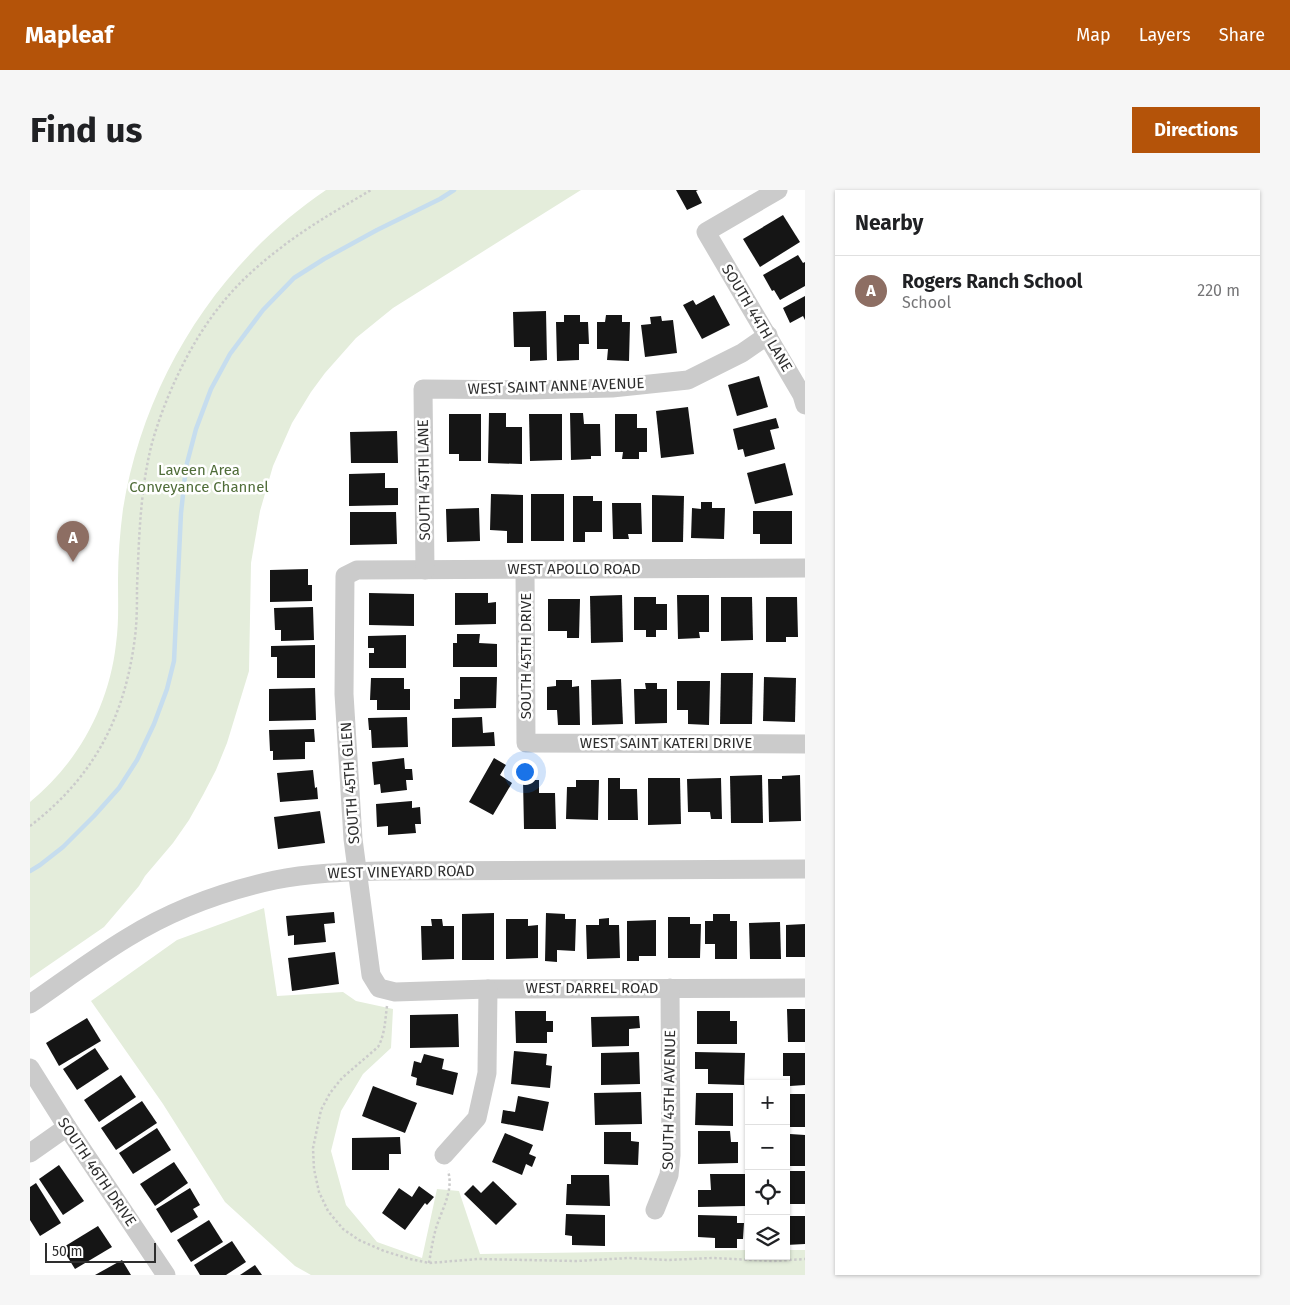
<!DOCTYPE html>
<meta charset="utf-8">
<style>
body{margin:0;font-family:"Fira Sans",sans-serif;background:#f6f6f6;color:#202124}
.controls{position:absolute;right:15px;bottom:15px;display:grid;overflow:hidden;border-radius:0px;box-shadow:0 1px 4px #0004}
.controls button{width:45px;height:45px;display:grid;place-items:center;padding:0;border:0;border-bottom:1px solid #e0e0e0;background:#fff;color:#202124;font:25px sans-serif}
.scale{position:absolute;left:15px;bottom:12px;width:111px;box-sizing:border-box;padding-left:5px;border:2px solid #2e2e2e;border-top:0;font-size:14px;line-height:18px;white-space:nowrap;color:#2e2e2e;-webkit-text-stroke:4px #fff;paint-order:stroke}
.you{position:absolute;left:494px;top:581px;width:18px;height:18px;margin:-12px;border:4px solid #fff;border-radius:50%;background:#1a73e8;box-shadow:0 0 0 8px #1a73e833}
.badge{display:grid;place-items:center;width:32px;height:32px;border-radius:50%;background:#b45309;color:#fff;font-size:16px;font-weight:700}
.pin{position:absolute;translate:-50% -41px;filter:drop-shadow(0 1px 2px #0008)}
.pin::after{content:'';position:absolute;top:26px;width:18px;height:15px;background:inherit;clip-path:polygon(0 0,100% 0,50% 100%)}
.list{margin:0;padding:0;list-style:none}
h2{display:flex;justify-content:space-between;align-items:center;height:65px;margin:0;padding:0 20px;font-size:21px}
h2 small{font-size:16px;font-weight:400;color:#757577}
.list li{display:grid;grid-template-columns:32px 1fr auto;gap:15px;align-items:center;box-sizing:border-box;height:70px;padding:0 20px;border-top:1px solid #e0e0e0}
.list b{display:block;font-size:19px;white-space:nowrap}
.list p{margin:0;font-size:16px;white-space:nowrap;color:#757577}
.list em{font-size:16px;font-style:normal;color:#757577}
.icon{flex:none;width:28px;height:28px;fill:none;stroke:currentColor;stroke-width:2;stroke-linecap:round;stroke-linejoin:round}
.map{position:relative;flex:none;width:775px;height:1085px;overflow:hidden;border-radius:0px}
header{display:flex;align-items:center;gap:30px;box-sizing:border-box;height:70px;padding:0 25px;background:#b45309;color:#fff}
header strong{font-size:24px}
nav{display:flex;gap:28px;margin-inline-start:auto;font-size:18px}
.intro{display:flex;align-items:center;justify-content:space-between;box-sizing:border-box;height:120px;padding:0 30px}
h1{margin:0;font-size:35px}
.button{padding:12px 22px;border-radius:0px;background:#b45309;color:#fff;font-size:18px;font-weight:700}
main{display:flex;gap:30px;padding:0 30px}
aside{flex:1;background:#fff;border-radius:0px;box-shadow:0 1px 4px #0004}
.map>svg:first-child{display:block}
</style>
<header>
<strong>Mapleaf</strong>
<nav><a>Map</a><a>Layers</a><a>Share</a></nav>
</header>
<div class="intro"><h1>Find us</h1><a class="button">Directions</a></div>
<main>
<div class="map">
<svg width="775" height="1085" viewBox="0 0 775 1085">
<rect width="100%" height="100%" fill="#fff"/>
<!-- green -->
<g fill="#e4eddb">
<path d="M296,0H551L363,118L326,148L295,183L281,202L262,233L243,276L230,321L221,373L219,481L197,553L186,580L173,605L159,630L143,653L115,686L109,696L74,737L0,788V612C48,573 79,516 86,454C89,433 88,411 88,390C88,366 90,342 93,319C114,190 188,73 296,0Z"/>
<polygon points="234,718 247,806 313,802 326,811 363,819 361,858 333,884 311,921 301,961 316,1015 347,1052 392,1068 407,999 429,1001 450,1064 719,1060 719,1066 756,1066 756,1060 775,1060 775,1085 281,1085 265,1076 195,1012 133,914 61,811 147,750"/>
</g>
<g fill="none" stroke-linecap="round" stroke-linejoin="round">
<!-- stream -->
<polyline stroke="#c6ddee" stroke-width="4.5" points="0,681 10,675 33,657 64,626 89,598 107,570 124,534 137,499 144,471 151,323 156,277 166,239 181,199 200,164 233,120 264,88 294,69 347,40 410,9 424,0"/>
</g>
<!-- building -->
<g fill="#151515">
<polygon points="646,0 668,0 666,1 672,13 657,20"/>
<polygon points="753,25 770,52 730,77 713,49"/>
<polygon points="768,65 773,73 775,72 775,96 750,110 744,100 742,101 733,85"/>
<polygon points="684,105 700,135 672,149 653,115 663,110 666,115"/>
<polygon points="775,106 775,130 773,126 760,133 753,118"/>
<polygon points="516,121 517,170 500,171 500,157 484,157 483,122"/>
<polygon points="534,125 550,125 550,132 558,132 559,154 549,154 549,170 527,171 526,132 534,132"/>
<polygon points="576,125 592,125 592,132 600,132 599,171 577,170 578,159 567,159 567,132 575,132"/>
<polygon points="631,126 632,131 643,130 647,163 615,167 611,135 621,134 620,127"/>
<polygon points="729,186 738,217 707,226 698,195"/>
<polygon points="658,217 664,264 631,268 626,221"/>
<polygon points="459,223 476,223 476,237 492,237 492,274 458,273"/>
<polygon points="540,223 553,223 554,234 570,234 571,266 561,266 561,269 541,270"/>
<polygon points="419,224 451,224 451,271 429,271 429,264 419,264"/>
<polygon points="499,224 532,224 532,270 500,271"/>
<polygon points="585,224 607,224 607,238 617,238 617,262 609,262 609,269 592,269 593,262 585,262"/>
<polygon points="746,228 749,238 740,240 745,259 715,267 713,259 708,260 703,239"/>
<polygon points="367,241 368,273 321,273 320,242"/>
<polygon points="755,273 763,305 725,314 717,283"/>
<polygon points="355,283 355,298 368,298 368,315 319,316 319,284"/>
<polygon points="461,304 493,305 493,353 477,353 477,341 460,340"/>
<rect x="501" y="304" width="33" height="47"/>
<polygon points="622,305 654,306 653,352 622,352"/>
<polygon points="543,306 563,306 563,311 572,311 572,342 555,342 555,352 543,352"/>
<polygon points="671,312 682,312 682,318 695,318 694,349 661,348 662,318 671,319"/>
<polygon points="582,313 611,313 612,344 598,344 599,349 583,349"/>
<polygon points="449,318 450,351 417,352 416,319"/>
<polygon points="723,321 762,321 762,354 730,354 730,344 723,344"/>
<polygon points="320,322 366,322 367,354 320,355"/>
<polygon points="278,379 278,395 282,395 282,411 240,412 240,380"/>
<polygon points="339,403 384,404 384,436 339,435"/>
<polygon points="425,403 458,403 458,413 466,412 466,434 425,435"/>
<polygon points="592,405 593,452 561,453 560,406"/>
<polygon points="647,405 679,405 679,442 669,442 670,448 648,449"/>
<polygon points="604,407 626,407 626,414 637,414 637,440 626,440 626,447 616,447 616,440 604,440"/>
<polygon points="691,407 722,407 723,450 691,451"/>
<polygon points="736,407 767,407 768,447 756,447 756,452 736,452"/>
<polygon points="518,409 550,409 549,448 537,448 537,441 518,441"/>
<polygon points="283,417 284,450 251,451 251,440 245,440 244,418"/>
<polygon points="427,444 450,444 449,453 467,454 467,477 423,477 423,453 427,453"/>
<polygon points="376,445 376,478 339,478 339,463 344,463 344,458 338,458 338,446"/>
<polygon points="285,455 285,488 247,488 247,467 241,467 241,456"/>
<polygon points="691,483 723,483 722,534 690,534"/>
<polygon points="430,487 467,487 466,518 424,519 424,509 430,509"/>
<polygon points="734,487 766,488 765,532 733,531"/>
<polygon points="341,488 374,488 374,499 380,499 380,520 347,520 347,510 340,510"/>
<polygon points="591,489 593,534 562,535 561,490"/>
<polygon points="526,490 542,490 542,497 549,496 550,535 528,535 527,520 517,520 517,497 526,496"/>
<polygon points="647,491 680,491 679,535 658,534 658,520 647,520"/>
<polygon points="615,493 627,493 627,499 637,499 637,533 605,534 604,499 616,499"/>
<polygon points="285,498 286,530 239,531 239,499"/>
<polygon points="377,527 378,557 342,558 341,540 339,540 338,528"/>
<polygon points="452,527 453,543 464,542 465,556 422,557 422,528"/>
<polygon points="284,539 285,552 275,552 275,569 243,570 243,561 240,561 239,540"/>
<polygon points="374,568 375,579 382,579 383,590 376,590 377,600 351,603 350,594 344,595 342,572"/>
<polygon points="464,568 476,575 470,585 482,593 463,625 439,612"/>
<polygon points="283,580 285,598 287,597 288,609 250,612 247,583"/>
<polygon points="732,585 733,633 701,633 700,586"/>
<polygon points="770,585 771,631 739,632 738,589 752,589 752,586"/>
<polygon points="578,588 590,588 590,599 607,599 608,630 578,630"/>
<polygon points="618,588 650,588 651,634 618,635"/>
<polygon points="691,588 692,629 681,629 680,622 658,622 657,589"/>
<polygon points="493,590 509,590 509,603 525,603 526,639 494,639"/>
<polygon points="546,590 569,590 568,630 536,629 537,597 546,597"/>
<polygon points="382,611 382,618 390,617 391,634 385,634 386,643 358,645 358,636 347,637 346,614"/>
<polygon points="290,621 295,653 248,659 244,627"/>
<polygon points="304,722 305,733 294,734 296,752 264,755 264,745 258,746 256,726"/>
<polygon points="464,723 464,770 432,770 432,724"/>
<polygon points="516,723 535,724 535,729 546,729 545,761 527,760 527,772 515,771"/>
<polygon points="683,724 700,724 700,731 707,731 707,769 685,769 685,754 675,754 675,731 683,731"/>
<polygon points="638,727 660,727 660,734 671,734 670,768 638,768"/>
<polygon points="579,728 579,735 589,735 590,768 557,769 556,735 569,735 569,729"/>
<polygon points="401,729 412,729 413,736 424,736 424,769 392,770 391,736 402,736"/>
<polygon points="476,729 498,729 498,736 508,735 508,768 476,769"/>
<polygon points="626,730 626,766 609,766 609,771 597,771 597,731"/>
<polygon points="750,732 751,769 720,769 719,733"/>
<polygon points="775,734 775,767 756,767 756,735"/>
<polygon points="305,762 309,794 262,801 258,768"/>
<polygon points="757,819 775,819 775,852 758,852"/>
<polygon points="485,821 516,821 516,831 523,831 523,842 517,842 517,853 486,853"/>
<polygon points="667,821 700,821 700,831 707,831 707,854 667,854"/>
<polygon points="428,824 429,857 380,858 380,825"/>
<polygon points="609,826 610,838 599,839 599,856 562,857 561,827"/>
<polygon points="57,828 71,851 29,876 16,853"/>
<polygon points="65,858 79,879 47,900 33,879"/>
<polygon points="484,861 517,864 516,875 522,876 520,898 481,894"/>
<polygon points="609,862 610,894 571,895 571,863"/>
<polygon points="665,862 715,863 714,895 678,894 678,879 665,879"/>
<polygon points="753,863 775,863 775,895 760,896 760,886 753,886"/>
<polygon points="394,864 414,869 412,879 428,883 423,905 386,895 387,888 381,886 384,871 391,873"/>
<polygon points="91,885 106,907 69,932 54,910"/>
<polygon points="343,896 387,913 375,943 332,926"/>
<polygon points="611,902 612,934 565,935 564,903"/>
<polygon points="666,903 703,903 703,936 665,935"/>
<rect x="756" y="904" width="19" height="33"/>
<polygon points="488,906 519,912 513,941 471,933 473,920 485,922"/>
<polygon points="112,911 127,933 86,960 71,938"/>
<polygon points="127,938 141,960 103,984 89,963"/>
<polygon points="668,941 700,941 701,952 708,952 708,973 668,974"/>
<polygon points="574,942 601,942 601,951 609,952 608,975 574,974"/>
<polygon points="475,943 503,955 499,964 506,967 502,977 496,974 492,985 462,972"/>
<polygon points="760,944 775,945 775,976 760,976 760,967 756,967 756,956 760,956"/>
<polygon points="370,947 371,964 359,964 359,980 322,980 322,948"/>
<polygon points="144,972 158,993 125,1016 110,994"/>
<polygon points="29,975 54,1011 33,1025 9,989"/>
<rect x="756" y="981" width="19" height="33"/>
<polygon points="680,984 716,984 716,1016 668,1017 668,1000 681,1000"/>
<polygon points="541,985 579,985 580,1016 536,1015 537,994 541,994"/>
<polygon points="463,991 487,1014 466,1035 434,1004 443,995 451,1003"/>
<polygon points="6,993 31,1033 10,1046 0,1030 0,997"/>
<polygon points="389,996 404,1007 397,1015 395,1013 375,1040 352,1023 369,998 382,1007"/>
<polygon points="160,998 170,1015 163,1019 168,1027 141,1043 126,1019"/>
<polygon points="536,1024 575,1025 575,1056 542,1055 542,1046 535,1045"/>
<polygon points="668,1025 707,1026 707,1033 714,1033 713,1049 707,1049 707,1058 685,1058 685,1048 668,1047"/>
<polygon points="756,1026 775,1026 775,1054 756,1055"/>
<polygon points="179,1030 193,1052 161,1072 147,1050"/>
<polygon points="68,1036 82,1057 45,1079 32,1058"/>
<polygon points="202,1051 216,1072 196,1085 170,1085 164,1075"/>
<polygon points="92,1070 101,1085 65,1085"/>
<polygon points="225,1075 232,1085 210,1085"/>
</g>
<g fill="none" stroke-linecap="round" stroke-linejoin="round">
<!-- path -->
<g stroke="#cbcbcb" stroke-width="2.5" stroke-dasharray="2.5 2.5" stroke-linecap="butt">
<path d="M0,636C64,587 95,527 105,447C107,431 107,414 107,398C109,349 110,300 122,253C135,207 160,153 190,116C206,95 227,76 248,60C277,37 309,19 341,0"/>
<path d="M357,816C355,831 355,844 348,857L312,888L300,903L291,920L283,958L284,979L289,1002L298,1021L313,1039L329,1050L354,1061L380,1069L399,1073L448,1069L546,1071L599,1068L638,1070L682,1068L744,1071L775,1069"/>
<path d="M399,1073C401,1061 403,1049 406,1038C412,1019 424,1000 418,981"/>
</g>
<!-- minor -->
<g stroke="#cbcbcb" stroke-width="19">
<polyline points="748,0 676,42 772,205 775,215"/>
<polyline points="775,378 327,380 315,386 314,504 323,649 341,785 349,798 365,802 458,799 775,798"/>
<polyline points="395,380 393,199 497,200 582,198 658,190 712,163 738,145"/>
<polyline points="495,380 496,553 775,554"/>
<path d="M0,814C32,792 64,768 97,748C142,720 194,701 245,690C279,683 316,682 351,681L775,679"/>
<polyline points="0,878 37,937 136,1085"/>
<polyline points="0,963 37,937"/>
<polyline points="414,965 447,928 457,883 458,799"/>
<polyline points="625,1020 639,985 641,965 640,798"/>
</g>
</g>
<g text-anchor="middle" stroke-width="5" stroke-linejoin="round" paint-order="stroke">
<!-- street labels -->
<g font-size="15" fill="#2e2e2e" stroke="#fff">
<text transform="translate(727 128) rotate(59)" y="5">SOUTH 44TH LANE</text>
<text transform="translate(526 196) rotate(-2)" y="5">WEST SAINT ANNE AVENUE</text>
<text transform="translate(394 290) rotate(-91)" y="5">SOUTH 45TH LANE</text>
<text x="544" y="384">WEST APOLLO ROAD</text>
<text transform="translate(496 466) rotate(-90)" y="5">SOUTH 45TH DRIVE</text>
<text x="636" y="558">WEST SAINT KATERI DRIVE</text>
<text transform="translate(320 593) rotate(-94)" y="5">SOUTH 45TH GLEN</text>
<text transform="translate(371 682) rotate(-1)" y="5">WEST VINEYARD ROAD</text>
<text x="562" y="803">WEST DARREL ROAD</text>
<text transform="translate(639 910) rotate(-89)" y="5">SOUTH 45TH AVENUE</text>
<text transform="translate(67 982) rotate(56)" y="5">SOUTH 46TH DRIVE</text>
</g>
<!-- park labels -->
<g font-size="15" fill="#506d39" stroke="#fff">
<text x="169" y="285">Laveen Area<tspan x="169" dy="17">Conveyance Channel</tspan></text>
</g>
</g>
</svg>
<div class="controls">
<button>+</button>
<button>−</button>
<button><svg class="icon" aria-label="locate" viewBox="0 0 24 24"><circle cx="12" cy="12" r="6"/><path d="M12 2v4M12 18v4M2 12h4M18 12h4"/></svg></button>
<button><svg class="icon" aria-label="layers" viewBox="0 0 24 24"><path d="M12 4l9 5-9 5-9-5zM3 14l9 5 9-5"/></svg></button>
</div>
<div class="scale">50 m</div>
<div class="you"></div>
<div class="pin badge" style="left:43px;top:372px;background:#8d6e63">A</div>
</div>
<aside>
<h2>Nearby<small></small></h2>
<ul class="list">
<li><span class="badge" style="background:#8d6e63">A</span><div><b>Rogers Ranch School</b><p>School</p></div><em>220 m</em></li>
</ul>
</aside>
</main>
